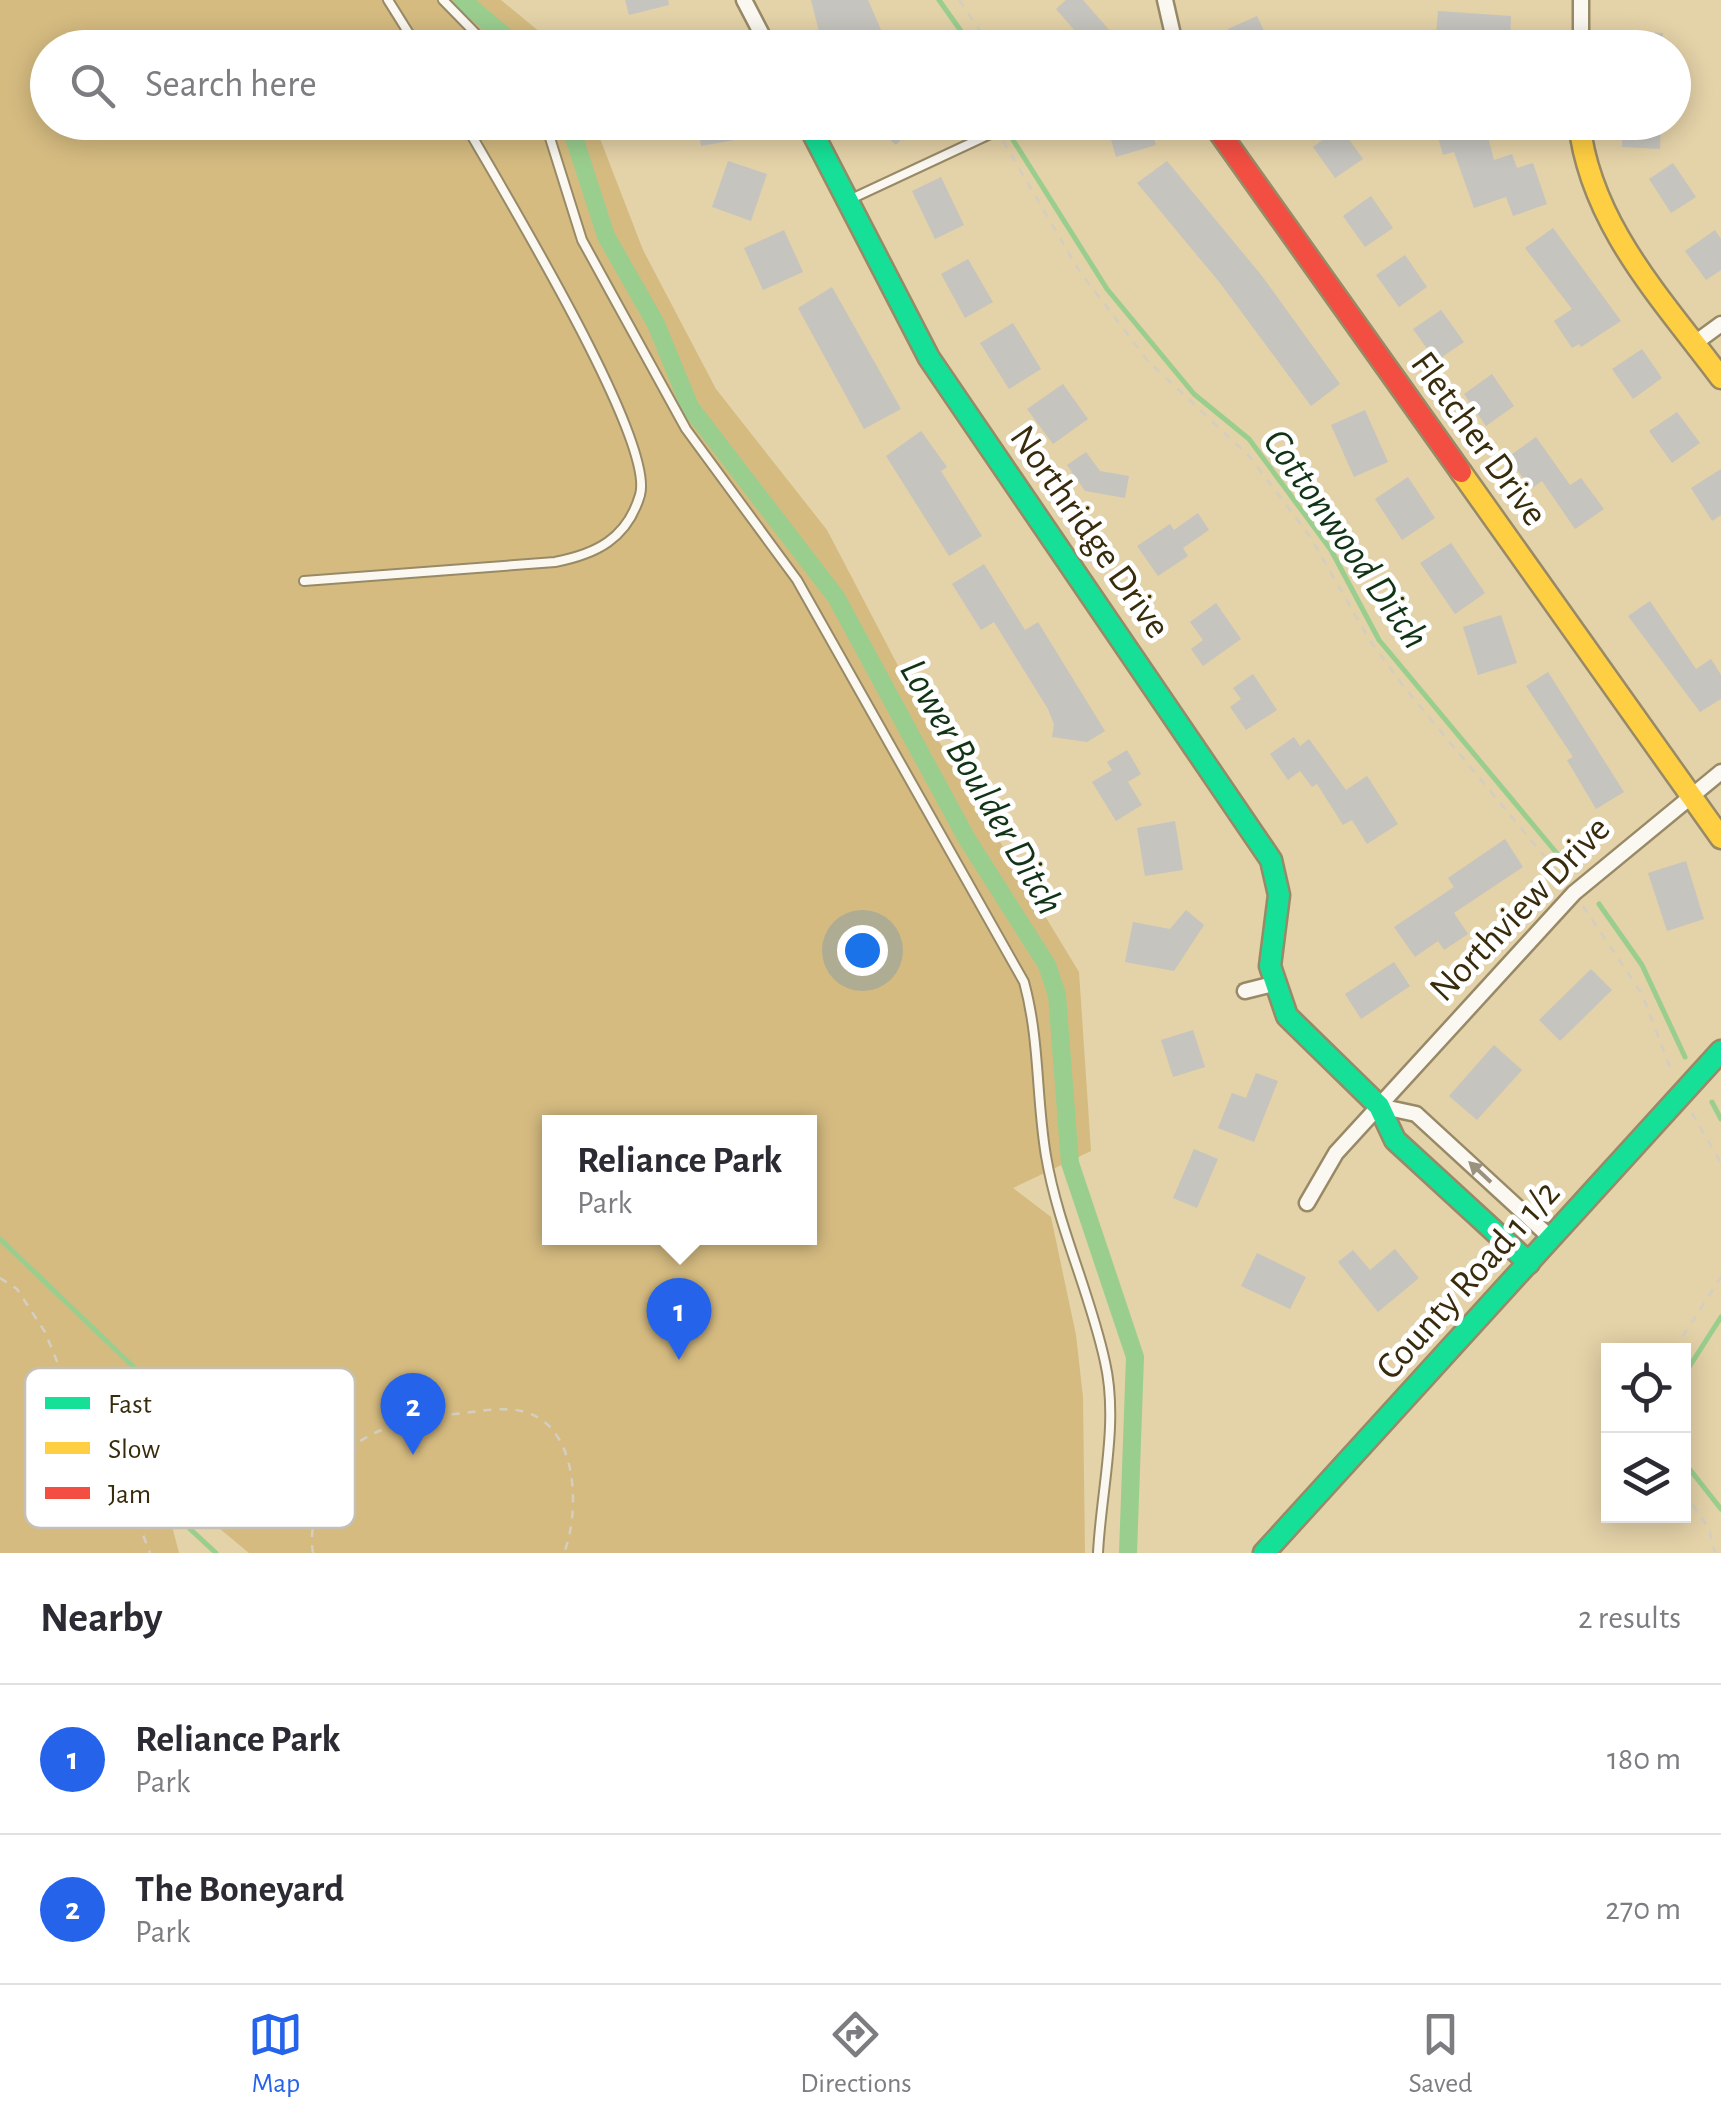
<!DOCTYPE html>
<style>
body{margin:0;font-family:"Alegreya Sans",sans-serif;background:#f7f7f7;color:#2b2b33}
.controls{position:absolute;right:30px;bottom:30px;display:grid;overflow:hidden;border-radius:0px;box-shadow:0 5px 25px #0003}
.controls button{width:90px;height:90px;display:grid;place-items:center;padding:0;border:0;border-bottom:2px solid #e1e1e2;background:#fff;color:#2b2b33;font:50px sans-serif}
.you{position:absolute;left:862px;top:950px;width:35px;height:35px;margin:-25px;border:8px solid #fff;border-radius:50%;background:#1a73e8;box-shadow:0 0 0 15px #1a73e833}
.badge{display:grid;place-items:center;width:65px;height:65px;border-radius:50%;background:#2563eb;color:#fff;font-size:32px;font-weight:700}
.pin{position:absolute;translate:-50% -82px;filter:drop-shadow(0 2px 5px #0008)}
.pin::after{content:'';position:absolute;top:52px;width:35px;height:30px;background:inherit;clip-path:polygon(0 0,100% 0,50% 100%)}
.popup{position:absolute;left:542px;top:1115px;width:275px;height:130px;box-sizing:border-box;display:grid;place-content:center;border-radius:0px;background:#fff;filter:drop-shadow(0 2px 8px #0005);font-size:32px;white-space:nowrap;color:#7c7c81}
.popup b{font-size:38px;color:#2b2b33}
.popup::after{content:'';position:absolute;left:50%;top:100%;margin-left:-20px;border:20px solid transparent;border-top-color:#fff}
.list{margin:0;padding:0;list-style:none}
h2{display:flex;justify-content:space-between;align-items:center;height:130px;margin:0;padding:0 40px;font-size:42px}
h2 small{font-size:32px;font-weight:400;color:#7c7c81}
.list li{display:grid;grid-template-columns:65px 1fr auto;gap:30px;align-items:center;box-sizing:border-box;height:150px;padding:0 40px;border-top:2px solid #e1e1e2}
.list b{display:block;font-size:38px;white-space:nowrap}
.list p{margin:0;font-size:32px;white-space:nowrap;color:#7c7c81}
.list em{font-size:32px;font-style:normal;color:#7c7c81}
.icon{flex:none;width:55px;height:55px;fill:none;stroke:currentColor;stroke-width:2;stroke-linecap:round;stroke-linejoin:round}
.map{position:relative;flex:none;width:1721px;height:1553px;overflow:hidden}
.search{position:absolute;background:#fff;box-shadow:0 5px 25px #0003;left:30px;right:30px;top:30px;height:110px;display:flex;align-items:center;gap:25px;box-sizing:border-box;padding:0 35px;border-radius:55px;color:#7c7c81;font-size:38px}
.sheet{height:430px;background:#fff}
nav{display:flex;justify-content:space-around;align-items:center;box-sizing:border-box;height:140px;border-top:2px solid #e1e1e2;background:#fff;font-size:28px;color:#7c7c81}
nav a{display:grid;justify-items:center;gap:5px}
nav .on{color:#2563eb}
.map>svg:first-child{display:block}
</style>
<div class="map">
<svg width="1721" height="1553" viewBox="0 0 1721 1553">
<rect width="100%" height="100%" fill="#e4d2a8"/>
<!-- green -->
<path fill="#d5bb80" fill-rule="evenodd" d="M0,0H501L558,47L48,48V122L594,123L643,250L716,389L827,530L929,725L1079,972L1091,1151L1013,1188L1051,1217L1076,1335L1083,1397L1085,1553H249L190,1504L179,1385L142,1380L164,1404L171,1522L179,1553H0ZM549,1122H809V1238H549Z"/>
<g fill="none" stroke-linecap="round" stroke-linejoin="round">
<!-- stream -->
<g stroke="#9ace8e" stroke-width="5">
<polyline points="939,0 973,48"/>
<polyline points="1013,140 1107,289 1194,394 1249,439 1331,550 1379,640 1570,869"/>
<polyline points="1599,904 1642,965 1685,1057"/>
<polyline points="1712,1102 1721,1119"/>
<polyline points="0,1239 164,1396 174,1514 216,1553"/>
<polyline points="1684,1375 1721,1317"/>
<polyline points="1684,1462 1721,1509"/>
</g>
<!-- canal -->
<g stroke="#9ace8e" stroke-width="18">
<polyline points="462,0 519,48"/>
<polyline points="569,122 606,236 656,324 690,407 836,597 967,839 1047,965 1057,995 1070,1163 1135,1357 1128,1553"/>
</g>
</g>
<!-- building -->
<g fill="#c6c4be">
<polygon points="625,0 668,0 669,5 629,15"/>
<polygon points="811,0 868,0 889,48 853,48 851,41 823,48"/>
<polygon points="1066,0 1083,0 1125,48 1090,48 1056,9"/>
<polygon points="1438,11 1511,16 1510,39 1477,37 1477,48 1435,48"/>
<polygon points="1257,16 1272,48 1236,48 1228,29"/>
<polygon points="1626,31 1663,33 1663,48 1625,48"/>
<polygon points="697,122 743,122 746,138 701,146"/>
<polygon points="870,122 916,122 896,145"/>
<polygon points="1106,122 1148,122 1156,145 1116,157"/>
<polygon points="1434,122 1484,122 1494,160 1512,154 1517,168 1533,163 1547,204 1513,216 1506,197 1474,208 1454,152 1443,155"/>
<polygon points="1623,122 1661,122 1660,149 1622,147"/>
<polygon points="1340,127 1363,159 1335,178 1313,147"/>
<polygon points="728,161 767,174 751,221 712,207"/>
<polygon points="1167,161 1262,276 1340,384 1311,406 1220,283 1137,183"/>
<polygon points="1673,163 1696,197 1671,213 1649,179"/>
<polygon points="941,177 964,225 935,239 912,191"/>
<polygon points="1371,196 1393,228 1365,247 1343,216"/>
<polygon points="1553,228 1621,321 1581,347 1579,344 1572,348 1554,321 1572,309 1525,248"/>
<polygon points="784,230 803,272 763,290 744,248"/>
<polygon points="1715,230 1721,239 1721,270 1706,280 1685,251"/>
<polygon points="1405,255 1427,287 1399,307 1376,275"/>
<polygon points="968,259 993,302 965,318 941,274"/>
<polygon points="832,287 901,409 864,429 798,308"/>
<polygon points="1441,310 1464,342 1436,361 1413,329"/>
<polygon points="1013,323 1041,369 1009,389 980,343"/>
<polygon points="1642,349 1662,378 1633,399 1612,369"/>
<polygon points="1492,374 1514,406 1486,426 1464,394"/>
<polygon points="1063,384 1088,419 1053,444 1027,409"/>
<polygon points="1365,410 1388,462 1354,477 1331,425"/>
<polygon points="1677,412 1700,443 1672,463 1649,431"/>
<polygon points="921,431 947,467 941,471 982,536 949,556 886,456"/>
<polygon points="1536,437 1570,485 1581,478 1604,509 1575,529 1542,481 1531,489 1508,457"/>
<polygon points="1086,452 1100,471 1129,476 1125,498 1085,491 1067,465"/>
<polygon points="1721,469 1721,515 1712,521 1691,488"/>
<polygon points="1408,477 1435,518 1402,540 1375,499"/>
<polygon points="1198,513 1209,530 1183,548 1188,556 1158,576 1137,546 1170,524 1174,530"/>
<polygon points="1451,543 1485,593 1455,614 1420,563"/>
<polygon points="984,564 1025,630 1038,622 1105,731 1087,742 1052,737 1054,724 1048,709 994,622 981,630 952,584"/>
<polygon points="1650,601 1696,669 1711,659 1721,675 1721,699 1700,712 1628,616"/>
<polygon points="1216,603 1241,639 1203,666 1191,649 1203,640 1190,622"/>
<polygon points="1501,615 1517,663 1478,675 1463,627"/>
<polygon points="1548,672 1624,792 1596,809 1567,760 1573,757 1526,686"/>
<polygon points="1253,674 1277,710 1246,730 1230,707 1241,699 1233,688"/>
<polygon points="1294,737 1300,746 1309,739 1346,790 1367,776 1398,824 1367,844 1352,820 1343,825 1317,784 1312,787 1300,771 1288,780 1270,754"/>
<polygon points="1127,750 1141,774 1128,782 1142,805 1116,821 1092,782 1112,770 1107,762"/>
<polygon points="1175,821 1183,870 1145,876 1137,828"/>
<polygon points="1505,839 1523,867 1454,913 1468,934 1444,950 1438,941 1415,957 1394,927 1454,887 1448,878"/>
<polygon points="1686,861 1704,919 1667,931 1648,873"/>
<polygon points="1186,910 1204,925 1174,971 1125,962 1133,922 1170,929"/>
<polygon points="1394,962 1410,986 1361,1019 1345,994"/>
<polygon points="1591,969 1612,990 1560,1041 1539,1020"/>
<polygon points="1193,1030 1205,1067 1173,1077 1161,1040"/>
<polygon points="1494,1045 1522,1070 1477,1120 1449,1096"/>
<polygon points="1256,1073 1278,1081 1254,1142 1218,1128 1232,1093 1246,1098"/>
<polygon points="1194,1149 1218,1159 1197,1208 1173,1198"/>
<polygon points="1395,1249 1419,1278 1378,1312 1338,1262 1353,1250 1370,1270"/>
<polygon points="1257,1253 1306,1277 1290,1309 1241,1286"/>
</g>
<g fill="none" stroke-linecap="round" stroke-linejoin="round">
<defs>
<g id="lane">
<polyline points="388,0 418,48"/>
<polyline points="443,0 490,48"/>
<path d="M545,122L582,240L686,429L797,580L1024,982C1040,1040 1036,1097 1046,1156C1058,1227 1090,1292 1105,1362C1119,1423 1101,1491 1098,1553"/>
<polyline points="851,199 1016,122"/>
<path d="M304,581L555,562C596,554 627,539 640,495C656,440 498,183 464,122"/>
</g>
<g id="street">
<polyline points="744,0 769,48"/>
<polyline points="1165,0 1176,48"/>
<polyline points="1581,48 1581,0"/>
<polyline points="1695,343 1721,324"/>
<polyline points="1245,991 1273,984"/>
<polyline points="1379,1106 1416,1114 1552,1239"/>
<polyline points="1307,1203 1336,1153 1574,893 1721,772"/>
</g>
<g id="fast">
<polyline points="807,122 929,358 1271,860 1279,895 1270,966 1287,1016 1379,1106 1395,1140 1529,1263"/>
<polyline points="1264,1553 1721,1051"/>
</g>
<g id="slow">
<path d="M1579,122C1590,224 1662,299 1721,378"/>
<polyline points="1461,472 1721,838"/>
</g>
<polyline id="jam" points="1212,122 1461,472"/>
</defs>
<!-- lane casing -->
<use href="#lane" stroke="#988a67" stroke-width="12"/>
<!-- street casing -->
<use href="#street" stroke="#988a67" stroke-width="19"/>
<!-- fast casing -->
<use href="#fast" stroke="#988a67" stroke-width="25"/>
<!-- slow casing -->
<use href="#slow" stroke="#988a67" stroke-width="25"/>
<!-- jam casing -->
<use href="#jam" stroke="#988a67" stroke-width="25"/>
<!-- path -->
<g stroke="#d4cec1" stroke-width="2.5" stroke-dasharray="8 8" stroke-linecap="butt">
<polyline points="959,0 992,48"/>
<polyline points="1003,141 1080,272 1148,361 1250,457 1311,538 1369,639 1404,687 1564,880"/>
<polyline points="1583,906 1642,994 1673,1075"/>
<polyline points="1692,1113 1721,1163"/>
<polyline points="0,1278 17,1289 45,1332 67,1386 98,1410 113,1433 124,1485 150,1553"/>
<polyline points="1674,1350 1721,1277"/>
<polyline points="1684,1491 1709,1529 1715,1553"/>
<path d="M313,1553C310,1536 314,1517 318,1500C336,1432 401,1419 464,1413C483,1411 506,1406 525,1412C579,1427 580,1512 564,1553"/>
</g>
<!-- lane -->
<use href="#lane" stroke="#fbf8f2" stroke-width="8"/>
<!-- street -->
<use href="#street" stroke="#fbf8f2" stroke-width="14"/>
<!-- fast -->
<use href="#fast" stroke="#16e098" stroke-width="20"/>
<!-- slow -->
<use href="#slow" stroke="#ffcf43" stroke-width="20"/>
<!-- jam -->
<use href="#jam" stroke="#f24e42" stroke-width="20"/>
</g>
<!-- one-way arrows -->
<defs><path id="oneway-solid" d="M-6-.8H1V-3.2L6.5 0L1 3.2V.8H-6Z" transform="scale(2.5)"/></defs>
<use fill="#9a927f" href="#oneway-solid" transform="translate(1480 1172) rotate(-137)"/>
<g text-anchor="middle" stroke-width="10" stroke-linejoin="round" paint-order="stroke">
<!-- street labels -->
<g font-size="38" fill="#392c0c" stroke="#fff">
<text transform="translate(1480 438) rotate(54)" y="13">Fletcher Drive</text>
<text transform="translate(1091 531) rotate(55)" y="13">Northridge Drive</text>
<text transform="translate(1519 908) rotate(-46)" y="13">Northview Drive</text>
<text transform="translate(1467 1279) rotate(-48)" y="13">County Road 1 1/2</text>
</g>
<!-- water labels -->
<g font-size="40" font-style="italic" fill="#113316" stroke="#fff">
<text transform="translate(1347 538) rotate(55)" y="14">Cottonwood Ditch</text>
<text transform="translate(983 786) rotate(60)" y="14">Lower Boulder Ditch</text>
</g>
</g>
<!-- legend -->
<rect x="25" y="1368" width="330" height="160" rx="15" fill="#fff" stroke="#c4c0b6" stroke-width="2.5"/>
<rect x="45" y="1397" width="45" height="12" fill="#16e098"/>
<rect x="45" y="1442" width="45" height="12" fill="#ffcf43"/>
<rect x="45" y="1487" width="45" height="12" fill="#f24e42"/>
<g font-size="28" fill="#392c0c">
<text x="108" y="1413">Fast</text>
<text x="108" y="1458">Slow</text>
<text x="108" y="1503">Jam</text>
</g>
</svg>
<div class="controls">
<button><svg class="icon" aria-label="locate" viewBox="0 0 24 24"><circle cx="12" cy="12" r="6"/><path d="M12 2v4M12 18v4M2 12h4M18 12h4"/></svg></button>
<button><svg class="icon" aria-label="layers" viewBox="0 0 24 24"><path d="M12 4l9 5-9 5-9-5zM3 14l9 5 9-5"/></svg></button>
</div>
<div class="you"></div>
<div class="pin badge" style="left:679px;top:1360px">1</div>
<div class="popup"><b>Reliance Park</b>Park</div>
<div class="pin badge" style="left:413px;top:1455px">2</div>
<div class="search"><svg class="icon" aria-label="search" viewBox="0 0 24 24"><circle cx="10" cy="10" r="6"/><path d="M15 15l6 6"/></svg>Search here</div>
</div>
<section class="sheet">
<h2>Nearby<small>2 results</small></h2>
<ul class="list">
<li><span class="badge">1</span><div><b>Reliance Park</b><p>Park</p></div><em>180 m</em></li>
<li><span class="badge">2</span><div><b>The Boneyard</b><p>Park</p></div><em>270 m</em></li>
</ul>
</section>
<nav>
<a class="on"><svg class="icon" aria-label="map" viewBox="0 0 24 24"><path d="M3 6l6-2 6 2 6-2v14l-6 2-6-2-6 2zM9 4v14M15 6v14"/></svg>Map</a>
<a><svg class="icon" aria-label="directions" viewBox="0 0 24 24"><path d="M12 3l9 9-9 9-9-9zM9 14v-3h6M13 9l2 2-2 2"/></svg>Directions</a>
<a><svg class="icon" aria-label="saved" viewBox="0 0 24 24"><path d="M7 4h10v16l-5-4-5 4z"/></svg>Saved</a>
</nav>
